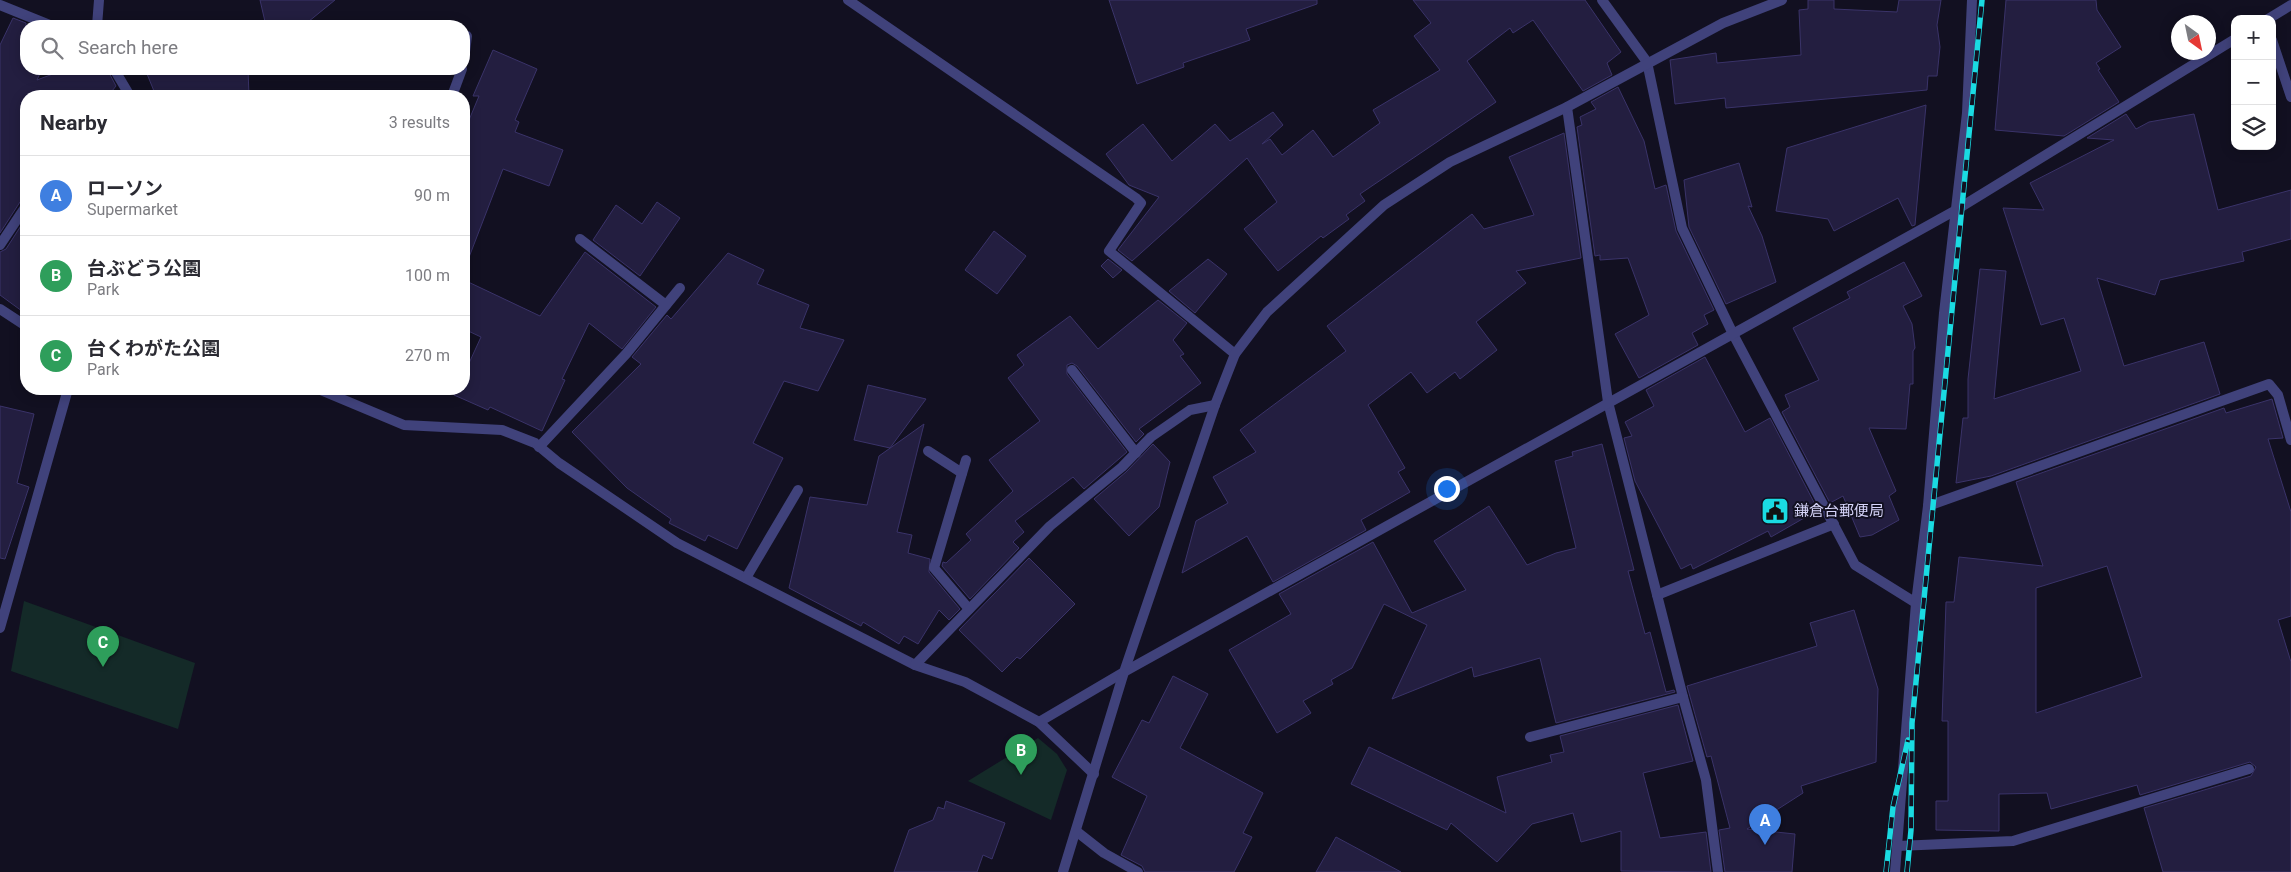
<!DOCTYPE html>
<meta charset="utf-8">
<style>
body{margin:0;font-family:Roboto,"Noto Sans JP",sans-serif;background:#f2f2f3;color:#2b2b33}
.controls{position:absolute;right:15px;top:15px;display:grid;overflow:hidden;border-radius:10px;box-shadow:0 2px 12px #0003}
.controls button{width:45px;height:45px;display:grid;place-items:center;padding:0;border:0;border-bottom:1px solid #e1e1e2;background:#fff;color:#2b2b33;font:25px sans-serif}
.compass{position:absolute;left:2171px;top:15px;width:45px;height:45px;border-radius:50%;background:#fff;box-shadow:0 2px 12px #0003;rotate:147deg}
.you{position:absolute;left:1446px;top:488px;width:18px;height:18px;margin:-12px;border:4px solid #fff;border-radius:50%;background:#1a73e8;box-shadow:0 0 0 8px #1a73e833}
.badge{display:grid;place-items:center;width:32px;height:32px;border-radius:50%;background:#0b8043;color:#fff;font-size:16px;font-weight:700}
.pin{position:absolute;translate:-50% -41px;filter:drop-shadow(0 1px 2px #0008)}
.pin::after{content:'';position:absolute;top:26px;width:18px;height:15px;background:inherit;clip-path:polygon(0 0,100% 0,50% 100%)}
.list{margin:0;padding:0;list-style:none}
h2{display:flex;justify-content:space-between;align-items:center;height:65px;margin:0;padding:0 20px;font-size:21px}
h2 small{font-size:16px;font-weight:400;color:#7c7c81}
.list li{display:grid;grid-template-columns:32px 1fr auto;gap:15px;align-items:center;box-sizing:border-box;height:80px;padding:0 20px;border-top:1px solid #e1e1e2}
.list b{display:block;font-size:19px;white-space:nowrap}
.list p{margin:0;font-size:16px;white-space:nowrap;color:#7c7c81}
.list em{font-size:16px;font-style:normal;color:#7c7c81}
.icon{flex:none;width:28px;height:28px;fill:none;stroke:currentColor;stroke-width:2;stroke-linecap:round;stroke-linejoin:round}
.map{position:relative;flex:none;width:2291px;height:872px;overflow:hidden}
.search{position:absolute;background:#fff;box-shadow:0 2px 12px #0003;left:20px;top:20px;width:450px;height:55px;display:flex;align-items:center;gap:12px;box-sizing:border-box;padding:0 18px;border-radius:20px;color:#7c7c81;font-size:19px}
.panel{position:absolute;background:#fff;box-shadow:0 2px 12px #0003;left:20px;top:90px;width:450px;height:305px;border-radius:20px}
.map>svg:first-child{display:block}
</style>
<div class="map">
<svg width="2291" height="872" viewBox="0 0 2291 872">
<rect width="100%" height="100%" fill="#121021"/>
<!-- park -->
<g fill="#142a28">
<polygon points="24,601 195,663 178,729 11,671"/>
<polygon points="1038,738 1057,754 1067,770 1051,820 968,781"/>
</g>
<!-- building -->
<g fill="#231e40" stroke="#3a3369" fill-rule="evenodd">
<polygon points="260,0 335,0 303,26 266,26"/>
<polygon points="1109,0 1317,0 1317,4 1246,29 1250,40 1183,63 1184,67 1137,84"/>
<polygon points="1413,0 1585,0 1621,52 1607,63 1612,75 1583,91 1533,20 1513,33 1510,28 1467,61 1496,102 1360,194 1365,201 1346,215 1349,219 1323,238 1321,236 1278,271 1244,229 1277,202 1247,158 1132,261 1118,250 1159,197 1129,185 1106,154 1143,124 1172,161 1215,124 1230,141 1273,112 1283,125 1262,144 1270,139 1282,155 1313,130 1333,157 1380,123 1373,110 1440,70 1414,36 1431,23"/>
<polygon points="1808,0 1834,0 1834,9 1897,12 1899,0 1941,0 1937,25 1940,47 1937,76 1928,76 1927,90 1726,108 1725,98 1675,104 1670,60 1716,53 1717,63 1801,55 1799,10 1808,9"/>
<polygon points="2006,0 2096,0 2097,10 2121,47 2096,63 2100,69 2098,70 2119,102 2064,136 1995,130"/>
<polygon points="13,18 26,23 26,69 42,69 37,80 66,69 107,69 116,86 108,96 26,96 26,199 20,202 0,233 0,45"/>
<polygon points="493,50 537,69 515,120 519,122 515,132 563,150 549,186 503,169 466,265 464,265 464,132 479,96 473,96"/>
<polygon points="145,69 248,69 249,96 156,96"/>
<polygon points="1618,87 1644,141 1655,189 1666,185 1676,231 1714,310 1704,315 1708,324 1692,333 1698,345 1639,378 1615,334 1649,315 1628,258 1600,260 1600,255 1595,256 1577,127 1582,125 1580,117 1596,109 1591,102"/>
<polygon points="1926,105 1915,225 1912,226 1898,198 1834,231 1828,219 1776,211 1787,148"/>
<polygon points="2126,114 2136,129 2149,122 2194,114 2218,210 2291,190 2291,239 2242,252 2244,261 2160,280 2155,295 2097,278 2124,366 2204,342 2220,394 1991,476 1956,483 1963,418 1968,418 1968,379 1980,269 2006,271 1994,399 2081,371 2064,318 2041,325 2003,208 2044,210 2030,183 2114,140 2087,138"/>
<polygon points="1564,133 1581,258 1516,271 1526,283 1476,322 1497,350 1460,379 1455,372 1427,393 1411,372 1368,405 1405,468 1398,472 1410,492 1361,520 1366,530 1273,582 1247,536 1182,573 1196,521 1228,503 1213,477 1256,452 1240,430 1346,351 1327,326 1472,214 1484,229 1534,215 1509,157"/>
<polygon points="1739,163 1752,207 1748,206 1762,236 1776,282 1726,304 1689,227 1684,180"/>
<polygon points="657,202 680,218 640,276 593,240 616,205 642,224"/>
<polygon points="26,218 26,314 0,295 0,252 6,249"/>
<polygon points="994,231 1026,256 997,294 965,270"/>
<polygon points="585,252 656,307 622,349 589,323 562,379 565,380 542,431 490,407 488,410 454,395 457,389 464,389 464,374 481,337 464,329 464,280 540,316"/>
<polygon points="728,253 764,270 757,284 809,305 800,328 844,340 818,391 784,381 753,443 783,458 737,549 708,535 705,541 669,523 671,519 627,488 572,432 641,364 632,357 667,315 671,319"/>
<polygon points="1108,259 1122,270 1113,278 1101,266"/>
<polygon points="1208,259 1227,274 1195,313 1169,291"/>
<polygon points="1904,262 1922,296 1903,306 1912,324 1915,348 1913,351 1913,384 1910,384 1906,429 1869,428 1896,491 1889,496 1899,520 1872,535 1860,537 1843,496 1830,503 1782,412 1790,407 1785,395 1819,380 1793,328 1850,298 1847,292"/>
<polygon points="1158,300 1187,323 1173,340 1184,354 1180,356 1201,383 1139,429 1144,434 1136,442 1077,366 1072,363 1067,365 1067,374 1127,452 1084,489 1073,477 1015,521 1024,532 1013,542 1019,548 970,599 942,566 943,562 946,563 971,540 966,534 1013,491 989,460 1040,421 1008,378 1024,365 1017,355 1070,316 1098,349"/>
<polygon points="1705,357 1745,432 1770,418 1818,510 1771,537 1768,531 1693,569 1691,564 1681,569 1635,481 1624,438 1632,436 1625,422 1654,406 1646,390"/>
<polygon points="868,385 926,399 890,448 854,440"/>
<path d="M2272,399L2283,438L2268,439L2291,512V616L2278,620L2291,662V872H2163L2144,808L2251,776L2256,767L2250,762L2140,795L2137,785L2051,809L2047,793L1999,794V831L1936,830V801H1948V721H1942L1946,602H1954L1959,557L2043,566L2016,482L2224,408L2226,413ZM2107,566L2142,677L2036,713V588Z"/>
<polygon points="0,406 34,414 17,483 29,487 5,559 0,558"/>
<polygon points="924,424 897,532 912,535 908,553 930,559 929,572 960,609 949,620 939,610 918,644 904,636 899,644 863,622 861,626 789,588 810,497 867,505 879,456"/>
<polygon points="1153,444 1170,462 1159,507 1129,536 1094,499 1126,472"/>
<polygon points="1602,444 1634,570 1628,571 1645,634 1650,632 1666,692 1674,690 1675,692 1556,723 1540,658 1474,677 1472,667 1392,699 1427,625 1384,604 1352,668 1331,680 1333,684 1303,701 1311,713 1277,733 1229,650 1291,614 1279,594 1373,542 1412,613 1466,590 1434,541 1489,506 1527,565 1556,553 1576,548 1555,461 1573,456 1572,452"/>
<polygon points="1029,558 1075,604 1020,659 1017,657 1002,672 959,630"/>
<polygon points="1854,610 1878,689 1876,762 1801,786 1803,793 1747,829 1795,834 1792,872 1725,872 1719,830 1730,828 1711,756 1707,757 1687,686 1817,646 1810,623"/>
<polygon points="1173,676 1208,694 1180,748 1263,793 1243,833 1252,837 1234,872 1145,872 1142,866 1121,855 1147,796 1112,777 1142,720 1149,723"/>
<polygon points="1678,705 1693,761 1643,773 1660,838 1706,832 1711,872 1621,871 1621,831 1581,842 1573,813 1532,824 1497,862 1451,823 1447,830 1351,784 1369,747 1506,813 1497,777 1552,762 1550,755 1564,752 1560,736"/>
<polygon points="946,801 1005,823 992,859 983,855 977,872 894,872 909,830 933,820 938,807 944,809"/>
<polygon points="1336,837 1401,872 1316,872"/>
</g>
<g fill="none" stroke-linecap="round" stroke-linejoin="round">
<!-- service -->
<g stroke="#40427b" stroke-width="10">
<polyline points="848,0 1136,198 1141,203 1109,251 1235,354"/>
<polyline points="0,5 52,26"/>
<polyline points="97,26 99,0"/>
<polyline points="2272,40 2291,97"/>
<polyline points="464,60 467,36"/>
<polyline points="114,69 130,96"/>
<polyline points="452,96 462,69"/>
<polyline points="1567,107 1608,402 1683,697 1706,780 1718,872"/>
<polyline points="580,239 666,305"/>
<polyline points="0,245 26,206"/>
<polyline points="1072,370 1136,453"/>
<polyline points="318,389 404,425 502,430 535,443 559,463 677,543 915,665 965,682 1039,722 1094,774"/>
<polyline points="539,447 626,354 680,288"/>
<polyline points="928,451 962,473"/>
<polyline points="966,460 934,568 969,609"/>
<polyline points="1928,506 2269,384 2278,395 2291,440"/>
<polyline points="746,578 798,490"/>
<polyline points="1657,595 1834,524"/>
<polyline points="1530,737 1683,697"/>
<polyline points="1898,846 2013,841 2249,769"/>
</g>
<!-- minor -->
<g stroke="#40427b" stroke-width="10">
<polyline points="1602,0 1647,62 1682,228 1733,334 1855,565 1916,603"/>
<polyline points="2268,19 2291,5"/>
<polyline points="0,309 26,326"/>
<polyline points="0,628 68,389"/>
<polyline points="915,665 1050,526 1122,467 1151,437 1190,410 1215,405"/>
<polyline points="1039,722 1124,672 1956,210 2235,39"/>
<polyline points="1076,831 1104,853 1138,872"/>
<polyline points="1063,872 1124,672 1215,405 1235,354 1267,312 1384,205 1450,162 1567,107 1723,23 1782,0"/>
</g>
<!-- tertiary -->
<polyline stroke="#40427b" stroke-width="10" points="1895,872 1916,603 1928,506 1944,313 1967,113 1972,0"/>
<defs>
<g id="rail">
<polyline points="1886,872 1893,807 1908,740"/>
<polyline points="1907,872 1911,830 1912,723 1982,0"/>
</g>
</defs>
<!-- rail casing -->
<use href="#rail" stroke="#1adbe2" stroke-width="5.5"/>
<!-- rail -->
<use href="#rail" stroke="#121021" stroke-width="4" stroke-dasharray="11" stroke-linecap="butt"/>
</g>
<!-- icons -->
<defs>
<symbol id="civic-square" viewBox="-11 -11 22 22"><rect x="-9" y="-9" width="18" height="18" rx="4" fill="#1adbe2" stroke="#121021"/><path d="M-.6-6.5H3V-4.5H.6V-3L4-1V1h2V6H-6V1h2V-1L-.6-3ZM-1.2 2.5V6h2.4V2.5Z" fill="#111"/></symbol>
</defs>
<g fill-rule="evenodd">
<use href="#civic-square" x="1759" y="495" width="32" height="32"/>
</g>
<g text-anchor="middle" stroke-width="4" stroke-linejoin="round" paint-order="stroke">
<!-- poi labels -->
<g font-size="15" fill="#d7d5fa" stroke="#121021" text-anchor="start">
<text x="1794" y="516">鎌倉台郵便局</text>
</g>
</g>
</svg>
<div class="controls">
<button>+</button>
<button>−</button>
<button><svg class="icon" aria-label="layers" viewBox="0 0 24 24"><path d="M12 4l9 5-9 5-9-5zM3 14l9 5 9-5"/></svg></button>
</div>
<svg class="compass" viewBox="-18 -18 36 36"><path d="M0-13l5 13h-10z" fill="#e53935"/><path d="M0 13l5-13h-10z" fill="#7c7c81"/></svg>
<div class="you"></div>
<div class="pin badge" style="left:1765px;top:845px;background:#3f7fe0">A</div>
<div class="pin badge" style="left:1021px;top:775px;background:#2e9e5b">B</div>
<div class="pin badge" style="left:103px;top:667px;background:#2e9e5b">C</div>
<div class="search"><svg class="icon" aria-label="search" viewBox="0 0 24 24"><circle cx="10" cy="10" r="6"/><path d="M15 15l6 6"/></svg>Search here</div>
<section class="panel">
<h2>Nearby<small>3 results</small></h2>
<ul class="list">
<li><span class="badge" style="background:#3f7fe0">A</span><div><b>ローソン</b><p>Supermarket</p></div><em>90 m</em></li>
<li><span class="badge" style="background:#2e9e5b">B</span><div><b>台ぶどう公園</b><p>Park</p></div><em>100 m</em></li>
<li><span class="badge" style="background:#2e9e5b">C</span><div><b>台くわがた公園</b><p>Park</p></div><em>270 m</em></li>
</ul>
</section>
</div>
